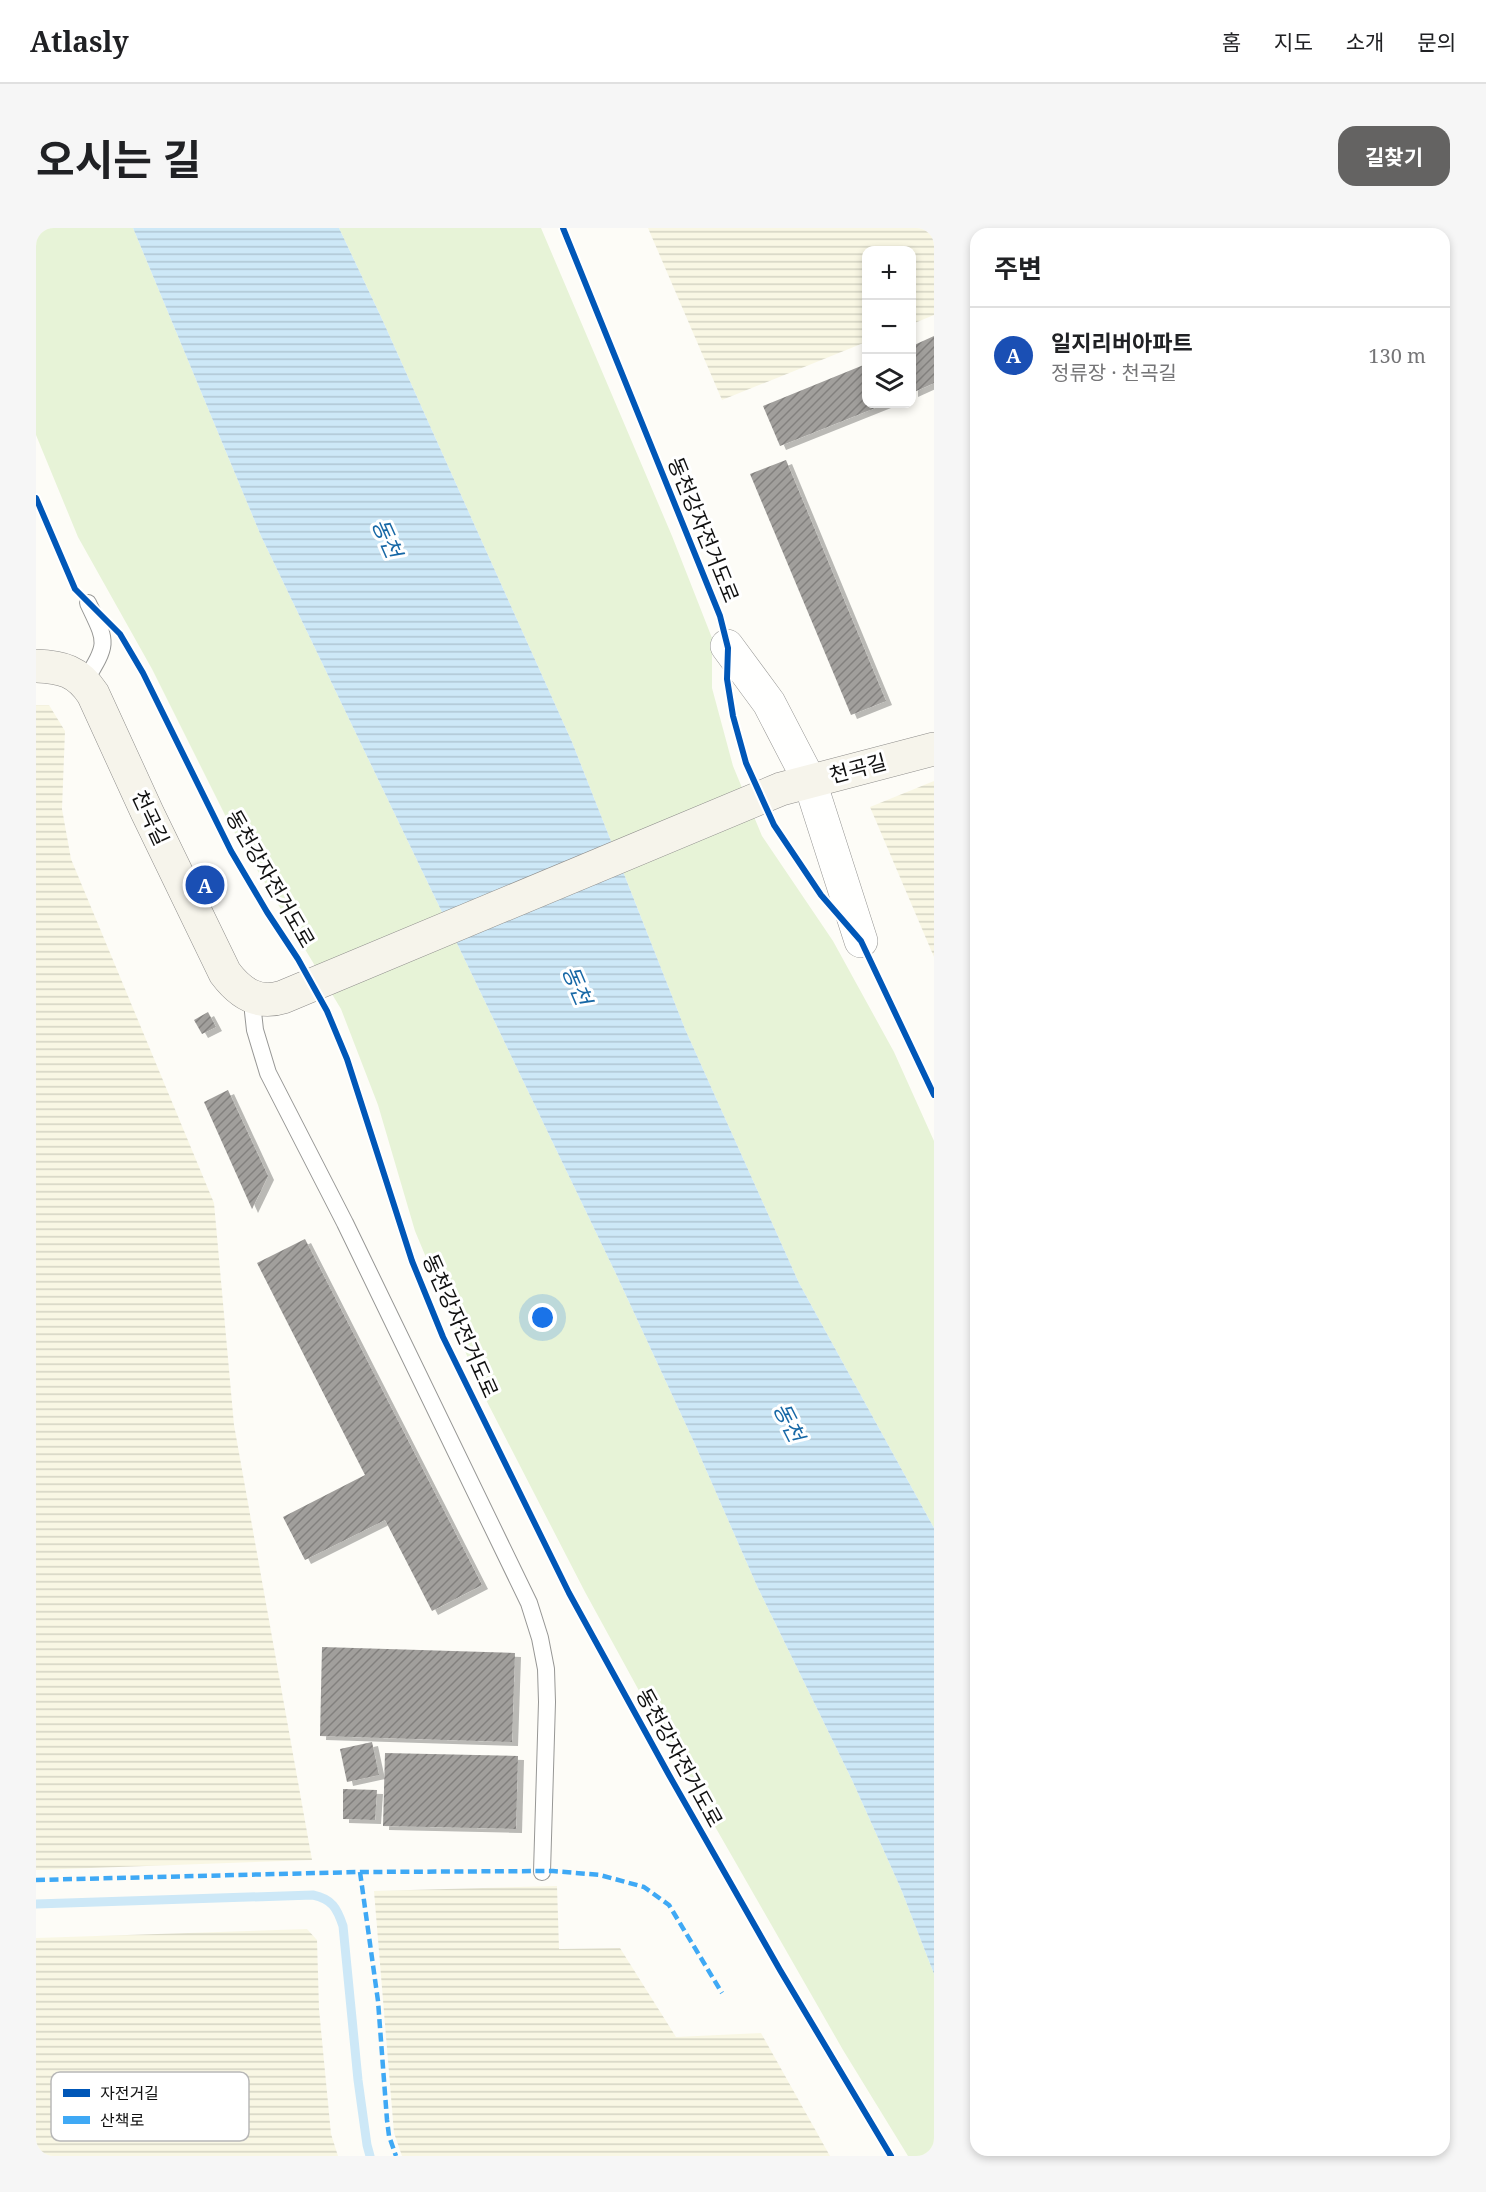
<!DOCTYPE html>
<html lang="ko">
<meta charset="utf-8">
<style>
body{margin:0;font-family:"Noto Serif","Noto Sans KR",serif;background:#f6f6f6;color:#202124}
.controls{position:absolute;right:18px;top:18px;display:grid;overflow:hidden;border-radius:12px;box-shadow:0 3px 9px #0003}
.controls button{width:54px;height:54px;display:grid;place-items:center;padding:0;border:0;border-bottom:2px solid #e0e0e0;background:#fff;color:#202124;font:30px sans-serif}
.you{position:absolute;left:507px;top:1090px;width:21px;height:21px;margin:-15px;border:4px solid #fff;border-radius:50%;background:#1a73e8;box-shadow:0 0 0 9px #1a73e833}
.badge{display:grid;place-items:center;width:39px;height:39px;border-radius:50%;background:#646362;color:#fff;font-size:20px;font-weight:700}
.pin{position:absolute;translate:-50% -50%;border:3px solid #fff;box-shadow:0 2px 6px #0006}
.list{margin:0;padding:0;list-style:none}
h2{display:flex;justify-content:space-between;align-items:center;height:78px;margin:0;padding:0 24px;font-size:26px}
h2 small{font-size:20px;font-weight:400;color:#757577}
.list li{display:grid;grid-template-columns:39px 1fr auto;gap:18px;align-items:center;box-sizing:border-box;height:96px;padding:0 24px;border-top:2px solid #e0e0e0}
.list b{display:block;font-size:22px;white-space:nowrap}
.list p{margin:0;font-size:20px;white-space:nowrap;color:#757577}
.list em{font-size:20px;font-style:normal;color:#757577}
.icon{flex:none;width:33px;height:33px;fill:none;stroke:currentColor;stroke-width:2;stroke-linecap:round;stroke-linejoin:round}
.map{position:relative;flex:none;width:898px;height:1928px;overflow:hidden;border-radius:18px}
header{display:flex;align-items:center;gap:36px;box-sizing:border-box;height:84px;padding:0 30px;background:#fff;border-bottom:2px solid #e0e0e0}
header strong{font-size:28px}
nav{display:flex;gap:33px;margin-inline-start:auto;font-size:21px}
.intro{display:flex;align-items:center;justify-content:space-between;box-sizing:border-box;height:144px;padding:0 36px}
h1{margin:0;font-size:42px}
.button{padding:15px 27px;border-radius:18px;background:#646362;color:#fff;font-size:21px;font-weight:700}
main{display:flex;gap:36px;padding:0 36px}
aside{flex:1;background:#fff;border-radius:18px;box-shadow:0 3px 9px #0003}
.map>svg:first-child{display:block}
</style>
<header>
<strong>Atlasly</strong>
<nav><a>홈</a><a>지도</a><a>소개</a><a>문의</a></nav>
</header>
<div class="intro"><h1>오시는 길</h1><a class="button">길찾기</a></div>
<main>
<div class="map">
<svg width="898" height="1928" viewBox="0 0 898 1928">
<defs>
<pattern id="farmland-rules" width="6" height="5" patternUnits="userSpaceOnUse" patternTransform="scale(1.5)"><rect width="6" height="5" fill="#f9f7e4"/><path d="M0 2.5h6" fill="none" stroke="#d4d3c3"/></pattern>
<pattern id="water-rules" width="6" height="5" patternUnits="userSpaceOnUse" patternTransform="scale(1.5)"><rect width="6" height="5" fill="#cde8f7"/><path d="M0 2.5h6" fill="none" stroke="#afc6d3"/></pattern>
<pattern id="building-hatch" width="6" height="6" patternUnits="userSpaceOnUse" patternTransform="scale(1.5)"><rect width="6" height="6" fill="#a19f9c"/><path d="M-1 1l2-2M0 6l6-6M5 7l2-2" fill="none" stroke="#82807e"/></pattern>
<filter id="shadow"><feDropShadow dx="6" dy="4" stdDeviation="0" flood-color="#0004"/></filter>
</defs>
<rect width="100%" height="100%" fill="#fdfcf7"/>
<!-- farmland -->
<g fill="url(#farmland-rules)">
<polygon points="612,0 898,0 898,87 876,96 876,22 830,22 830,114 686,172"/>
<polygon points="0,477 13,477 29,503 26,581 35,631 178,975 198,1197 276,1632 0,1642"/>
<polygon points="898,553 898,729 834,579"/>
<polygon points="521,1658 523,1721 584,1720 640,1809 725,1805 794,1928 366,1928 358,1905 338,1663"/>
<polygon points="271,1701 281,1712 283,1781 295,1906 302,1928 0,1928 0,1710"/>
</g>
<!-- grass -->
<g fill="#e7f3d7">
<polygon points="0,0 97,0 225,308 581,1048 657,1212 721,1358 816,1552 865,1661 898,1746 898,1928 872,1928 807,1822 642,1534 549,1364 447,1166 379,1003 342,877 305,781 193,595 116,441 42,309 0,207"/>
<polygon points="303,0 505,0 636,308 676,410 676,460 697,538 726,608 797,713 858,824 898,913 898,1300 763,1055 649,801 536,514 346,91"/>
</g>
<!-- water -->
<polygon fill="url(#water-rules)" points="97,0 303,0 346,91 536,514 649,801 763,1055 898,1300 898,1746 865,1661 816,1552 721,1358 657,1212 581,1048 225,308"/>
<g fill="none" stroke-linecap="round" stroke-linejoin="round">
<!-- stream -->
<path stroke="#cde8f7" stroke-width="9" d="M0,1676L277,1667C296,1671 301,1680 307,1698L322,1852L331,1917L334,1928"/>
</g>
<!-- building -->
<g fill="url(#building-hatch)" filter="url(#shadow)">
<polygon points="898,108 898,155 876,165 876,118"/>
<polygon points="830,136 830,176 849,176 744,218 727,178"/>
<polygon points="750,232 850,473 815,487 714,246"/>
<polygon points="172,784 180,799 166,806 158,792"/>
<polygon points="192,862 232,948 216,981 168,874"/>
<polygon points="269,1011 446,1357 396,1383 349,1292 269,1332 247,1289 329,1247 221,1035"/>
<polygon points="286,1419 479,1425 476,1514 284,1508"/>
<polygon points="336,1514 343,1547 311,1554 304,1521"/>
<polygon points="349,1525 482,1528 480,1601 347,1598"/>
<polygon points="307,1561 341,1562 339,1592 307,1591"/>
</g>
<g fill="none" stroke-linecap="round" stroke-linejoin="round">
<defs>
<g id="lane">
<path d="M49,453C73,414 71,415 52,375"/>
<polyline points="219,770 217,784 219,802 232,845 309,995 493,1375 504,1410 510,1441 511,1474 506,1644"/>
</g>
<polyline id="street" points="691,418 733,475 774,554 825,713"/>
<path id="secondary" d="M0,438C26,439 42,443 57,466L111,584L189,745C204,765 222,777 247,769L745,561L898,521"/>
</defs>
<!-- lane casing -->
<use href="#lane" stroke="#979795" stroke-width="18"/>
<!-- street casing -->
<use href="#street" stroke="#979795" stroke-width="34"/>
<!-- secondary casing -->
<use href="#secondary" stroke="#8e8d8b" stroke-width="34"/>
<!-- lane -->
<use href="#lane" stroke="#fffffe" stroke-width="16"/>
<!-- street -->
<use href="#street" stroke="#fffffe" stroke-width="33"/>
<!-- secondary -->
<use href="#secondary" stroke="#f6f4eb" stroke-width="33"/>
<!-- quiet -->
<g stroke="#3fa9f5" stroke-width="4.5" stroke-dasharray="9 4.5" stroke-linecap="butt">
<polyline points="324,1644 342,1773 351,1892 353,1908 360,1928"/>
<polyline points="0,1652 324,1644 517,1643 564,1647 608,1659 633,1677 686,1765"/>
</g>
<defs>
<g id="cycleway">
<polyline points="527,0 684,388 692,420 691,451 697,488 710,535 738,597 785,667 825,713 898,867"/>
<polyline points="0,270 39,361 84,406 107,445 195,623 231,684 262,731 291,783 311,831 376,1033 407,1109 533,1365 633,1547 744,1742 855,1928"/>
</g>
</defs>
<!-- cycleway casing -->
<use href="#cycleway" stroke="#fff" stroke-width="10"/>
<!-- cycleway -->
<use href="#cycleway" stroke="#0057b8" stroke-width="6"/>
</g>
<g text-anchor="middle" stroke-width="6" stroke-linejoin="round" paint-order="stroke">
<!-- street labels -->
<g font-size="21" fill="#111" stroke="#fff">
<text transform="translate(667 302) rotate(68)" y="7">동천강자전거도로</text>
<text transform="translate(822 541) rotate(-15)" y="7">천곡길</text>
<text transform="translate(114 590) rotate(65)" y="7">천곡길</text>
<text transform="translate(234 651) rotate(60)" y="7">동천강자전거도로</text>
<text transform="translate(424 1098) rotate(66)" y="7">동천강자전거도로</text>
<text transform="translate(643 1530) rotate(61)" y="7">동천강자전거도로</text>
</g>
<!-- water labels -->
<g font-size="22" font-style="italic" fill="#1768a6" stroke="#fff">
<text transform="translate(351 310) rotate(66)" y="8">동천</text>
<text transform="translate(541 757) rotate(67)" y="8">동천</text>
<text transform="translate(753 1194) rotate(63)" y="8">동천</text>
</g>
</g>
<!-- legend -->
<rect x="15" y="1844" width="198" height="69" rx="9" fill="#fff" stroke="#b8b8b8" stroke-width="1.5"/>
<rect x="27" y="1861" width="27" height="8" fill="#0057b8"/>
<rect x="27" y="1888" width="27" height="8" fill="#3fa9f5"/>
<g font-size="16" fill="#111">
<text x="64" y="1871">자전거길</text>
<text x="64" y="1898">산책로</text>
</g>
</svg>
<div class="controls">
<button>+</button>
<button>−</button>
<button><svg class="icon" aria-label="layers" viewBox="0 0 24 24"><path d="M12 4l9 5-9 5-9-5zM3 14l9 5 9-5"/></svg></button>
</div>
<div class="you"></div>
<div class="pin badge" style="left:169px;top:657px;background:#1a4fb4">A</div>
</div>
<aside>
<h2>주변<small></small></h2>
<ul class="list">
<li><span class="badge" style="background:#1a4fb4">A</span><div><b>일지리버아파트</b><p>정류장 · 천곡길</p></div><em>130 m</em></li>
</ul>
</aside>
</main>
